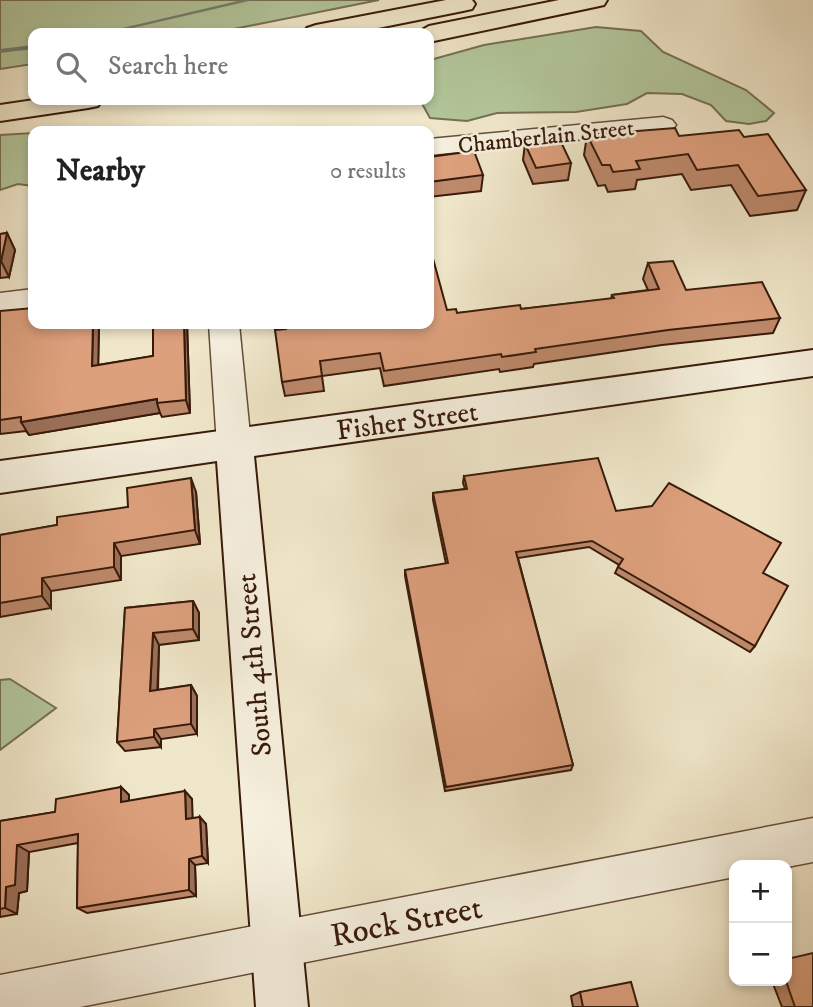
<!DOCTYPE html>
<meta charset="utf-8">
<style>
body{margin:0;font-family:"IM FELL DW Pica",serif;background:#f2f2f2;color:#222}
.controls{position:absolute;right:21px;bottom:21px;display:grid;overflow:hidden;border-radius:14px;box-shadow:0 4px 10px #0003}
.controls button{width:63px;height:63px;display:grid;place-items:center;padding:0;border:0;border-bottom:2px solid #e0e0e0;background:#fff;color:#222;font:35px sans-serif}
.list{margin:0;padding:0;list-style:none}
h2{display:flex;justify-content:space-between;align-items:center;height:91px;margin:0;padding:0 28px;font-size:30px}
h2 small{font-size:23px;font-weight:400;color:#767676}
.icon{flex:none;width:38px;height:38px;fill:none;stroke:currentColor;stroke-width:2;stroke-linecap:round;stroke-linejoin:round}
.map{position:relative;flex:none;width:813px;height:1007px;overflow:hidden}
.search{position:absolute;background:#fff;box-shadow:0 4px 10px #0003;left:28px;top:28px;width:406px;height:77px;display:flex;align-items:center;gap:18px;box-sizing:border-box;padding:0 24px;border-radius:14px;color:#767676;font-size:26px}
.panel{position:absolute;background:#fff;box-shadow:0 4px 10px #0003;left:28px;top:126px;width:406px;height:203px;border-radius:14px}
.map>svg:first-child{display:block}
</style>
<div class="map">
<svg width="813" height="1007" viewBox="0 0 813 1007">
<rect width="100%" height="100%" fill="#f0e7ca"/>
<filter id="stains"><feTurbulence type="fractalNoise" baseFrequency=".00286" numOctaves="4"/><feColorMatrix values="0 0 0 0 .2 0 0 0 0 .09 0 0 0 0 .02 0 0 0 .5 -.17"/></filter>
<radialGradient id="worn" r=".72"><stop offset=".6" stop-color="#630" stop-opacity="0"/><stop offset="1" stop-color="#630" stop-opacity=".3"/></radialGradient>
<!-- green -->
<g fill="#b3c79c" stroke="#767053" stroke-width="2">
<polygon points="0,0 379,0 214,33 33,33 33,64 0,69"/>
<polygon points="596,27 641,31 663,52 746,90 774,113 766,121 749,124 726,121 711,105 682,94 647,93 627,104 576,112 497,113 467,121 430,118 420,100 429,100 430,60 484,45"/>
<polygon points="33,133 33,186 18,184 0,190 0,135"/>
<polygon points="10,679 56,708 0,750 0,680"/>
</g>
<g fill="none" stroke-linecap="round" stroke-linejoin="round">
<!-- stream -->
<g fill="#737e71" fill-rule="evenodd">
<polygon points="242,0 253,0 111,33 101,33"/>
<polygon points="33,45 33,49 0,53 0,49"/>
</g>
<defs>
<g id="street">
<polygon points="663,117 672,120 676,125 672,130 429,155 429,139"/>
<polygon points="33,289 33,311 0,315 0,293"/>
<polygon points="209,324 239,324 251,445 246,454 234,458 222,454 217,445"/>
<polygon points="813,818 813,862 787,867 734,865 734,877 80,1007 0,1007 0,975"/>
</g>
<polygon id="secondary" points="813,350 813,376 254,456 308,1007 256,1007 217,461 0,493 0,461"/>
<g id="highway">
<polygon points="446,0 472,0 475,4 472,9 463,11 353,33 303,33 307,28 316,25"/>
<polygon points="559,0 607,0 604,5 595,7 429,42 429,33 417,33 429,26"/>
<polygon points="34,100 102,100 98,106 88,108 0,121 0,105"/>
</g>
</defs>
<!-- street casing -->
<use href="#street" stroke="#664d3a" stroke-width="3"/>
<!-- secondary casing -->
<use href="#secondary" stroke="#381a0a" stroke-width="4"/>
<!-- highway casing -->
<use href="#highway" stroke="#381a0a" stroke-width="4"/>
<!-- street -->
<use href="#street" fill="#f5efdd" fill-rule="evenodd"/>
<!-- secondary -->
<use href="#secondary" fill="#f5efdd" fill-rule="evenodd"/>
<!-- highway -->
<use href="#highway" fill="#f0e7ca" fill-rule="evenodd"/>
</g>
<!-- wall -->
<g fill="#be8a6c" stroke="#381a0a" stroke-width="2">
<polygon points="587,135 744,137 806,190 797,210 750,216 731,185 691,190 682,174 637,180 635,189 608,192 605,185 598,186 584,155"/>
<polygon points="525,144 571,163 568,180 533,184 523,160"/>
<polygon points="429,157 483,175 481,191 429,197"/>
<polygon points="7,233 15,250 9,277 0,278 0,234"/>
<polygon points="648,263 686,290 780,318 773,333 662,345 534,364 533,367 500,372 499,369 384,386 380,368 322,376 324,391 285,396 282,382 286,329 447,310 457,313 521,309 611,299 612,295 648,290 643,279"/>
<polygon points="0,311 33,324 99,324 98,365 153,356 187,324 190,413 162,417 160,413 29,435 26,431 0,434"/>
<polygon points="464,476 616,511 763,573 755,646 750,652 615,573 619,565 589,547 518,558 573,765 571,770 445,791 405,576 405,570 446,564 433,500 433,493 465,489 463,483"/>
<polygon points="196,492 200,544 121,556 121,580 51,591 51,608 0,617 0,535 57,525 128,507"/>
<polygon points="193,601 199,613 199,640 159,645 158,690 191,685 197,696 197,734 161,739 161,747 125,751 117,742 125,608"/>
<polygon points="121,787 129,795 129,801 192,799 192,818 206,824 208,863 195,865 196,896 87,913 77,908 78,843 29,852 27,891 19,893 17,914 0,917 0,821 55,812"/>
<polygon points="772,981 787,981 813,1007 782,1007"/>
<polygon points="580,992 638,1007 573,1007 571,996"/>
</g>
<!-- shaded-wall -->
<g fill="#9b7058" stroke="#381a0a" stroke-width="2">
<polygon points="7,233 15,250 9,277 1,261"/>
<polygon points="93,324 99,324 98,380 92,366"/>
<polygon points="184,324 187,324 190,413 186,400"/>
<polygon points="157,399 157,403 160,413 29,435 21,422"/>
<polygon points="191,478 196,492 200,544 195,530"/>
<polygon points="114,543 121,556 121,580 114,567"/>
<polygon points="42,578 51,591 51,608 42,596"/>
<polygon points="193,601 199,613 199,640 193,629"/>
<polygon points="153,633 159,645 157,701 150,691"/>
<polygon points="191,685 197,696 197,734 191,724"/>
<polygon points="154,729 161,739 161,747 154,737"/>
<polygon points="121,787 129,795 129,810 121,802"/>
<polygon points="185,791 192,799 193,827 186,819"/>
<polygon points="200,817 206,824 208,863 202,856"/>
<polygon points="17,845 29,852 27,891 19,893 17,914 5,908 6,887"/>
<polygon points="189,859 195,865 196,896 189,890"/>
</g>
<!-- building -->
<g fill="#dda07d" stroke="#381a0a" stroke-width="2">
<polygon points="675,128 679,136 739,130 744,137 768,134 806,190 758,196 738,165 697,170 688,154 636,161 640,169 613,172 610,165 602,165 587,135"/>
<polygon points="560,140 571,163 536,168 525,144"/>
<polygon points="474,151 483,175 429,182 429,157"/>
<polygon points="7,233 1,261 0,261 0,234"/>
<polygon points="429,244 447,310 456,309 457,313 520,305 521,309 614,298 612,295 659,289 648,263 673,261 686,290 762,282 780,318 668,330 535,349 536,352 502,357 501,354 384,371 380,353 320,361 322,376 282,382 275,330 286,329 285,324 429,324"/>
<polygon points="33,308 33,324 93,324 92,366 153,356 153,324 184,324 186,400 157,403 157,399 21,422 21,417 0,420 0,311"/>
<polygon points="598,458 616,511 652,506 669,483 781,543 763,573 788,586 755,646 618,567 623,559 592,541 516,552 573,765 446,787 405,570 448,563 433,493 467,489 464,476"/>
<polygon points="191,478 195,530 114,543 114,567 42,578 42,596 0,603 0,535 57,525 57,517 128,507 127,488"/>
<polygon points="193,601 193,629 153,633 150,691 191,685 191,724 154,729 154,737 117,742 125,608"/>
<polygon points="121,787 121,802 185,791 186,819 200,817 202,856 189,859 189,890 77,908 78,834 17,845 15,885 6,887 5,908 0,909 0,821 55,812 56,799"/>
<polygon points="813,953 813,1007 795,1007 786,981 787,981 787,959"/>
<polygon points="631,982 638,1007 583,1007 580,992"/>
</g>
<g text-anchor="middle" stroke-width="5" stroke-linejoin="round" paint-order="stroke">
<!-- far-street labels -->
<g font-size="23" fill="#381a0a" stroke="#f5efdd">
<text transform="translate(546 136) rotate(-6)" y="8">Chamberlain Street</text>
</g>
<!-- street labels -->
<g font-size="28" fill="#381a0a" stroke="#f5efdd">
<text transform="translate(407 420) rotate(-8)" y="10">Fisher Street</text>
<text transform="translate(253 665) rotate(-95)" y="10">South 4th Street</text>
</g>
<!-- near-street labels -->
<g font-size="33" fill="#381a0a" stroke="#f5efdd">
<text transform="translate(406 920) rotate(-11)" y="12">Rock Street</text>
</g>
</g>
<rect width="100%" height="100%" filter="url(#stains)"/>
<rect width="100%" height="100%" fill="url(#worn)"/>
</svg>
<div class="controls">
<button>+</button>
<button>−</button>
</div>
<div class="search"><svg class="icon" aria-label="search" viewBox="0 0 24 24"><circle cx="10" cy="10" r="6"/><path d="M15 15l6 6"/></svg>Search here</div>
<section class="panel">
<h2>Nearby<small>0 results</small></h2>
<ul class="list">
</ul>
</section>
</div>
